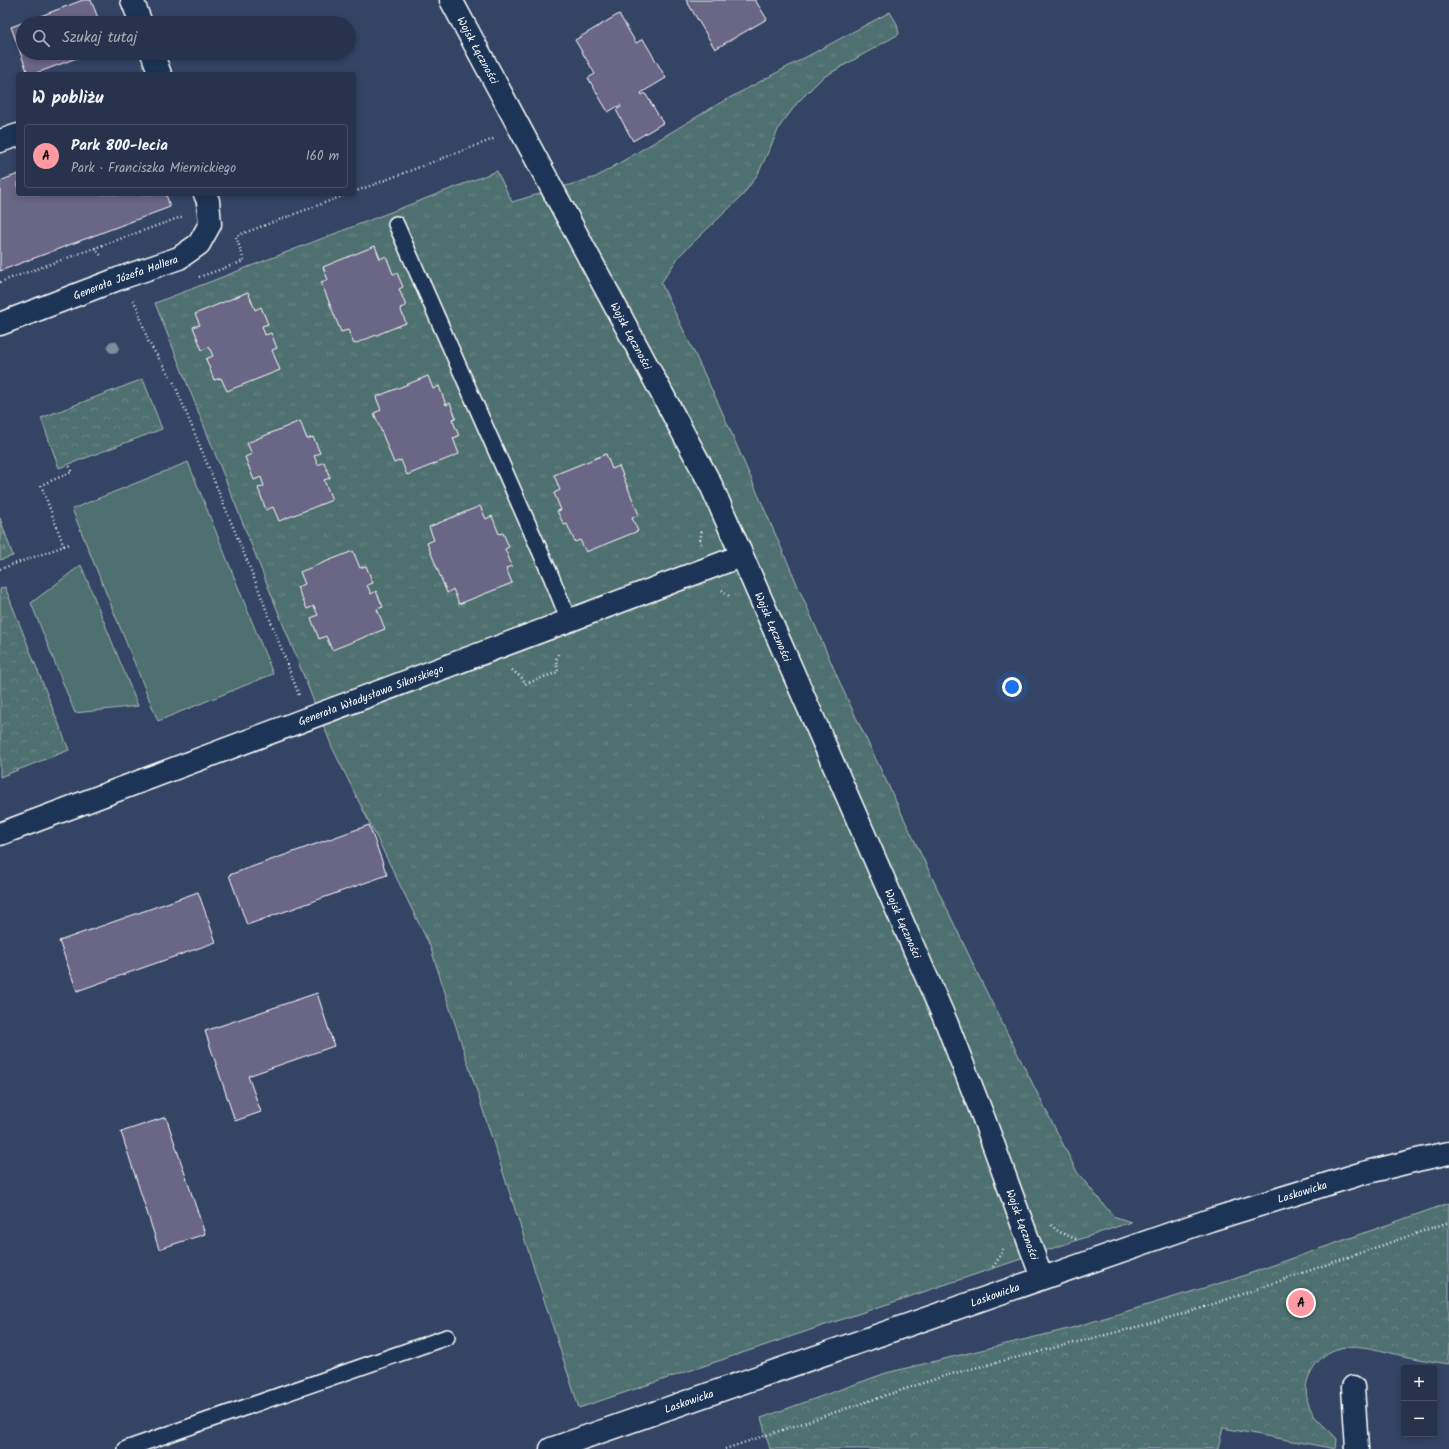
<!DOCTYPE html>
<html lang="pl">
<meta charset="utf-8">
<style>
body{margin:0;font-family:Kalam,sans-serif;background:#2f3b53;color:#f1f3f6}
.controls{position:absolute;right:12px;bottom:12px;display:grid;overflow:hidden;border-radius:4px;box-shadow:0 2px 6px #0003}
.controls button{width:36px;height:36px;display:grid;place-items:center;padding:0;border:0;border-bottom:1px solid #434e64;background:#27334c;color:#f1f3f6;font:20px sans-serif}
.you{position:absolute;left:1012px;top:687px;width:14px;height:14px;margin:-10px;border:3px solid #fff;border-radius:50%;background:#1a73e8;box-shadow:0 0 0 6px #1a73e833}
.badge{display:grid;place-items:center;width:26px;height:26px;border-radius:50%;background:#ff9aa2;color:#111;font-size:13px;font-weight:700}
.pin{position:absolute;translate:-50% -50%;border:2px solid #fff;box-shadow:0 1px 4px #0006}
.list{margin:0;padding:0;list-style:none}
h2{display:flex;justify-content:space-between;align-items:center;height:52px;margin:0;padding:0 16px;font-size:17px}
h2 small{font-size:13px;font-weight:400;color:#a4aab5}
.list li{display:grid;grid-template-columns:26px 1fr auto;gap:12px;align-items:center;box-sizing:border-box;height:64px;margin:0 8px 8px;padding:0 8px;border:1px solid #434e64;border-radius:4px}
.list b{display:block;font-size:15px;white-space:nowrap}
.list p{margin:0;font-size:13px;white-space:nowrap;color:#a4aab5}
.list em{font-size:13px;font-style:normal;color:#a4aab5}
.icon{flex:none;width:22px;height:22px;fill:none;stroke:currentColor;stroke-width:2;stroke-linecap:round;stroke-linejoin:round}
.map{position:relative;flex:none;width:1449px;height:1449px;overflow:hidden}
.search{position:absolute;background:#27334c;box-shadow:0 2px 6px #0003;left:16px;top:16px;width:340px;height:44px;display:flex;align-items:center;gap:10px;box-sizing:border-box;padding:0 14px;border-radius:22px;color:#a4aab5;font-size:15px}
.panel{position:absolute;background:#27334c;box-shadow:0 2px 6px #0003;left:16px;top:72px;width:340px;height:124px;border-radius:4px}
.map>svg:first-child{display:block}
</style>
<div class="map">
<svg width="1449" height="1449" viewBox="0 0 1449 1449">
<defs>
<pattern id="grass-tufts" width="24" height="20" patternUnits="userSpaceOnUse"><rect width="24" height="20" fill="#50706f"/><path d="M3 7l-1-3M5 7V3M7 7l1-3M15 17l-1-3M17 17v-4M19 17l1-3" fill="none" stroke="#6a8585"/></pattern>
<pattern id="cemetery-stones" width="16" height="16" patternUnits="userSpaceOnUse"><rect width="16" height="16" fill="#50706f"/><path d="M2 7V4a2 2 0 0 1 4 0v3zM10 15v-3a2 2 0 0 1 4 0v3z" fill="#6a8585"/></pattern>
<pattern id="park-crowns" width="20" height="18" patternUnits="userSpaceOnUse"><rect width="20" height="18" fill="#50706f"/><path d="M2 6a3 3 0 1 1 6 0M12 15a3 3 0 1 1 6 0" fill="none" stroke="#6a8585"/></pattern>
</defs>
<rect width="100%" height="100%" fill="#344465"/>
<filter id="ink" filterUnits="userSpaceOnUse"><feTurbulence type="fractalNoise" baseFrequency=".025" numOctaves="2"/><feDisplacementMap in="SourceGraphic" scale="8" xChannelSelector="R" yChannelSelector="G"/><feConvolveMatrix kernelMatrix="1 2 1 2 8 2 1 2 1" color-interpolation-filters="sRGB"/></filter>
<g filter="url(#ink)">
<!-- grass -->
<polygon fill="url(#grass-tufts)" stroke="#a8b8b7" points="890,12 897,24 899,34 822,78 798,102 780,126 758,174 742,196 680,255 661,283 720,407 844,692 984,987 1077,1172 1113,1216 1131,1222 579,1408 430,946 332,747 155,303 497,171 512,202 596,177 720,103"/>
<!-- cemetery -->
<polygon fill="url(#cemetery-stones)" stroke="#a8b8b7" points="0,518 13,556 0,560"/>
<!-- park -->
<g fill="url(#park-crowns)" stroke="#a8b8b7">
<polygon points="143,379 162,429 59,468 41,418"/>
<polygon points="5,587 69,750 0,777 0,589"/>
<path d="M1449,1203V1364C1434,1362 1419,1359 1404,1356C1384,1352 1361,1343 1341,1348C1328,1350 1317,1360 1311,1372C1304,1384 1305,1397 1311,1410C1316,1421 1329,1429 1337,1439L1336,1449L1223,1428L1218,1449H770L761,1418L886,1373L1068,1329L1237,1278Z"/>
</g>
<!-- garden -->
<g fill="#50706f" stroke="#a8b8b7">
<polygon points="188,462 273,674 158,721 72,509"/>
<polygon points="81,565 138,706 75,713 31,603"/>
</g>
<!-- building -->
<g fill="#6a6685" stroke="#fff">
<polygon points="83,0 91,0 100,23 23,23 23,53 90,53 34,74 28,74 11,27"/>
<polygon points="686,0 755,0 767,19 715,49"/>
<polygon points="619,14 636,43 643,39 666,78 641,93 642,95 645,93 663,123 633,141 616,110 621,107 620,105 608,112 588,78 595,74 575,40"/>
<polygon points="18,174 18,194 166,194 170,207 0,271 0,181"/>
<polygon points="375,246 380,259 386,256 393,274 397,273 403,287 399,289 406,306 400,308 406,323 354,344 348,330 341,332 321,282 328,280 323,267"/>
<polygon points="248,292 255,310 261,307 268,324 262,326 265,335 271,333 277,348 272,350 280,370 227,391 221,378 214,380 206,359 213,356 209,347 202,350 193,327 200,325 195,314"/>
<polygon points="428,376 433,389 439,386 446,405 450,403 456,418 452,419 459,436 453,438 459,454 407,475 401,460 394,463 374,413 381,410 376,397"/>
<polygon points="300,421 307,439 313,437 320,453 314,456 318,465 324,462 330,478 324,480 332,500 279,521 273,507 266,510 258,488 264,486 261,477 254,480 245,457 252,454 247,443"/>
<polygon points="606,454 612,469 619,466 639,515 632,518 638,531 586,552 580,540 575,542 567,524 564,525 557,511 561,510 554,493 560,490 554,475"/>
<polygon points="480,506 486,519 492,516 499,534 503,533 509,547 505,549 512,566 506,568 512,583 459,604 453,589 447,593 427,543 434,540 429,527"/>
<polygon points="353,551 360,568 366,566 373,583 367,585 371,594 376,591 383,607 377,609 385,629 332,650 326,636 319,639 311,618 318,615 314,606 307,609 297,587 305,584 300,572"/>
<polygon points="369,825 387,875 247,925 229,875"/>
<polygon points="198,892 216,942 77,991 59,941"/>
<polygon points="317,993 334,1046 248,1076 261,1112 235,1121 205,1031"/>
<polygon points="166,1117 205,1234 159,1249 121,1132"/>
</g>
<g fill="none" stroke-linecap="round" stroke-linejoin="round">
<defs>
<g id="service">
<polyline points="396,224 551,576 569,621"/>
<polyline points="126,1449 447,1337"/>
</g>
<g id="minor">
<polyline points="132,0 141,23"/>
<path id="s1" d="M451,0L711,485L947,1024L984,1119L1042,1278"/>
<polyline points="152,53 160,74"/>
<polyline points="0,141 18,135"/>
<path id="s2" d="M0,324L118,279L179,258L199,244L210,224L208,201L205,194"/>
<path id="s3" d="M0,834L741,556"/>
<polyline points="1353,1387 1357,1449"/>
</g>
<g id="tertiary">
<path id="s4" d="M551,1449L1210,1220L1360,1174L1417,1160L1449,1153"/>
</g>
</defs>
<!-- service casing -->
<use href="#service" stroke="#fff" stroke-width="18"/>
<!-- minor casing -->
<use href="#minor" stroke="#fff" stroke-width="25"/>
<!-- tertiary casing -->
<use href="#tertiary" stroke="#fff" stroke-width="25"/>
<!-- path -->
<g stroke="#fff" stroke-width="2.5" stroke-dasharray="1 3" stroke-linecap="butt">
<polyline points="354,192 496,138"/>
<polyline points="95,248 102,257"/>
<polyline points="199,277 244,261 236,236 348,194"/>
<polyline points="0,282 184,216"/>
<polyline points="133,300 137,307 148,341 174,383 256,583 299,695"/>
<polyline points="701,544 700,540 702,529"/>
<polyline points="64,546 41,485 72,472 69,465"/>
<polyline points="0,569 70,544"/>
<polyline points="722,590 730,597"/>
<polyline points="512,670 523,679 525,684 558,672 556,660 559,652"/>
<polyline points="1051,1225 1059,1232 1076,1239"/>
<polyline points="993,1267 1001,1255 1003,1247"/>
<polyline points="725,1449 947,1375 1133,1328 1199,1309 1449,1222"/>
</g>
<!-- service -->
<use href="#service" stroke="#1d3557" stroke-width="15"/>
<!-- minor -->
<use href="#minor" stroke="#1d3557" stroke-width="22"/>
<!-- tertiary -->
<use href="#tertiary" stroke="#1d3557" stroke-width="22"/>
</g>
<!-- trees -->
<circle fill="#7d8c9a" cx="113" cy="347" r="6"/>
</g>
<g text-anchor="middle" stroke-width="3" stroke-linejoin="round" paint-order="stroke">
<!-- street labels -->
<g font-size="11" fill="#fff" stroke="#1d3557">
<text dy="4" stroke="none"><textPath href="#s1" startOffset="57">Wojsk Łączności</textPath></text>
<text dy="4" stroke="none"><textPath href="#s2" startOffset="134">Generała Józefa Hallera</textPath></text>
<text dy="4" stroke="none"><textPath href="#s1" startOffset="381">Wojsk Łączności</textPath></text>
<text dy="4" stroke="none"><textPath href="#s1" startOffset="705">Wojsk Łączności</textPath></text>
<text dy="4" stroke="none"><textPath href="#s3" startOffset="396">Generała Władysława Sikorskiego</textPath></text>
<text dy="4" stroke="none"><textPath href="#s1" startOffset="1029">Wojsk Łączności</textPath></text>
<text dy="4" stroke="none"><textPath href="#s4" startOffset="794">Laskowicka</textPath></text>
<text dy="4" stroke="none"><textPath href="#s1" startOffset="1353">Wojsk Łączności</textPath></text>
<text dy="4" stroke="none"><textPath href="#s4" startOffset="470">Laskowicka</textPath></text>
<text dy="4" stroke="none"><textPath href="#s4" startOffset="146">Laskowicka</textPath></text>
</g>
</g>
</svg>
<div class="controls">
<button>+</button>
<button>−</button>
</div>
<div class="you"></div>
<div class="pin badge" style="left:1301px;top:1303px">A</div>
<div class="search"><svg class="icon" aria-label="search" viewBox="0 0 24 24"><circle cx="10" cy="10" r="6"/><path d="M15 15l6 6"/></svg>Szukaj tutaj</div>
<section class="panel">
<h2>W pobliżu<small></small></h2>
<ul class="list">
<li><span class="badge">A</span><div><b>Park 800-lecia</b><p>Park · Franciszka Miernickiego</p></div><em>160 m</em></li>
</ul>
</section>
</div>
